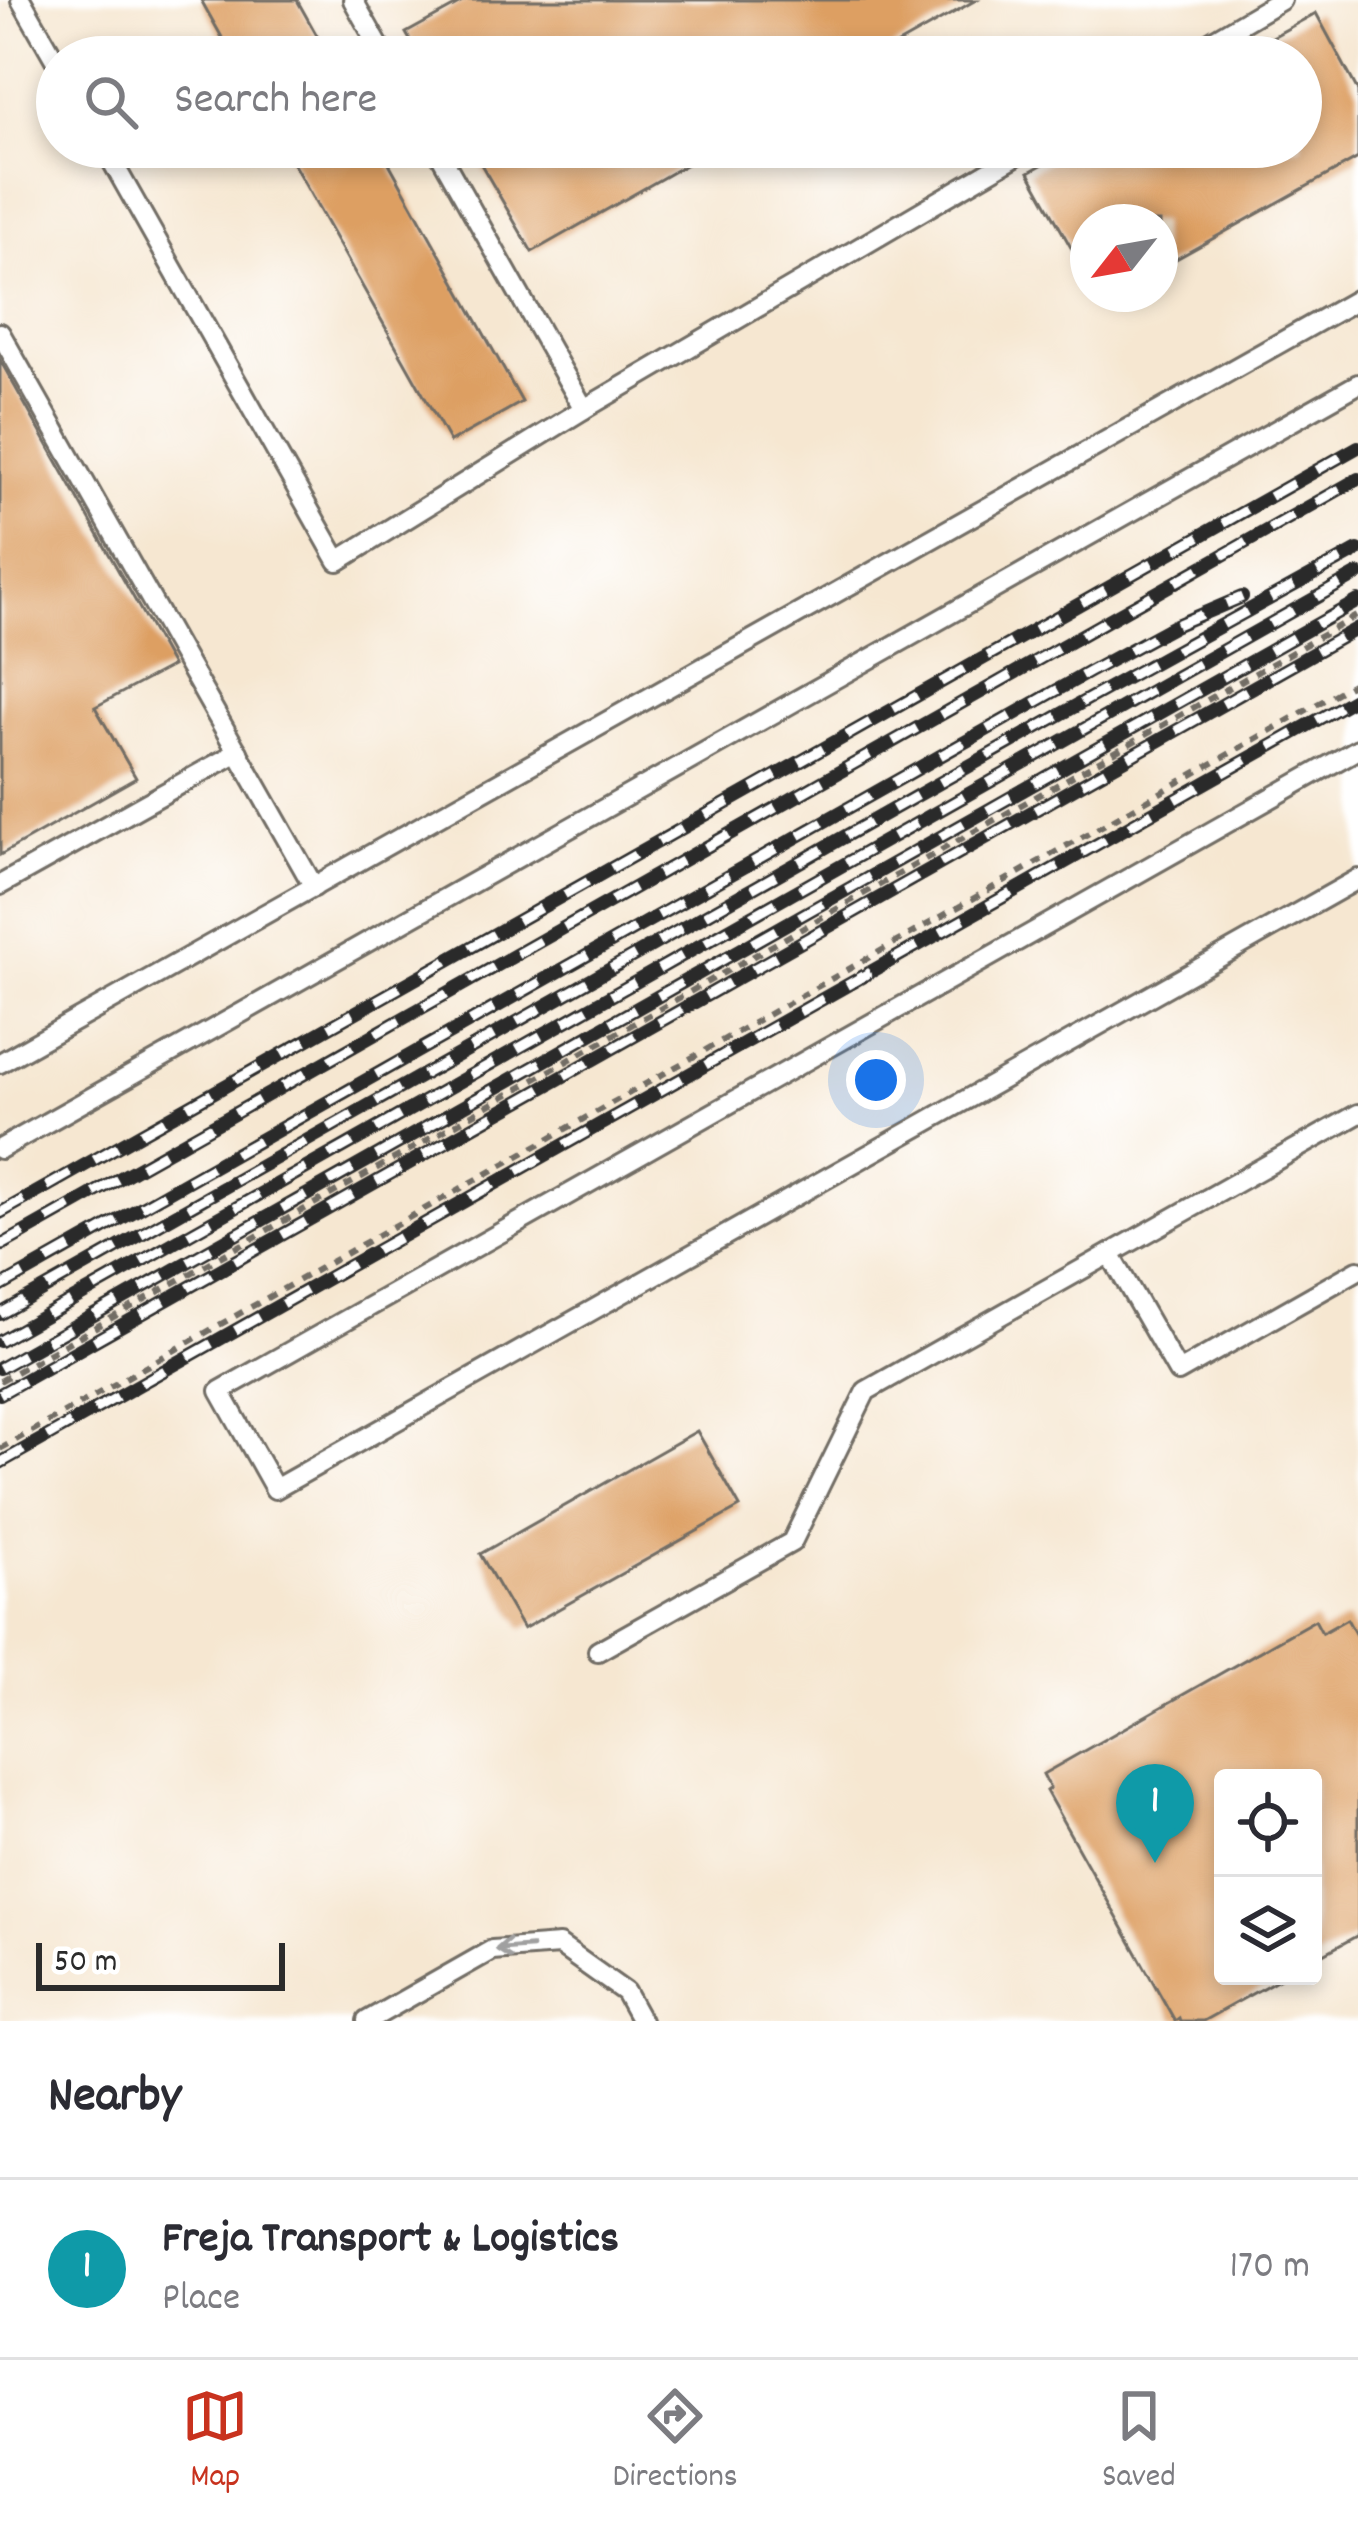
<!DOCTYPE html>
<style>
body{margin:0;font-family:Dekko,sans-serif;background:#f2f2f3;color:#2b2b33}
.controls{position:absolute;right:36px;bottom:36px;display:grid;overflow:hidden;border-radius:12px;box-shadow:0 6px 18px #0003}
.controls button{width:108px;height:108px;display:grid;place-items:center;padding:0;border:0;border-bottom:3px solid #e1e1e2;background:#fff;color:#2b2b33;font:60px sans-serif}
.compass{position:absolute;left:1070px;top:204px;width:108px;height:108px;border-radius:50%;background:#fff;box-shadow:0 6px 18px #0003;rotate:239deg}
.scale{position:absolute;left:36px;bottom:30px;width:249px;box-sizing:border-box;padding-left:12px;border:6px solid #2b2b2b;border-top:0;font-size:33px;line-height:42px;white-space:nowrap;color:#2b2b2b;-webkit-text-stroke:9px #fff;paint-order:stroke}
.you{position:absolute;left:876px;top:1080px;width:42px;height:42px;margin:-30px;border:9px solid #fff;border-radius:50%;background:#1a73e8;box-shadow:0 0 0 18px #1a73e833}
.badge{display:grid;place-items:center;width:78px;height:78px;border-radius:50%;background:#c8321e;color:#fff;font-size:39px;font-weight:700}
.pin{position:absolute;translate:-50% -99px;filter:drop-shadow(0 3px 6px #0008)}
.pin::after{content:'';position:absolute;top:63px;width:42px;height:36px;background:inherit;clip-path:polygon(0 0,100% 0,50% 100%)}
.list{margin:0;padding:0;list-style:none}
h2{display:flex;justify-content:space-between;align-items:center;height:156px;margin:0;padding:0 48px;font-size:51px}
h2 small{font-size:39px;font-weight:400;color:#7c7c81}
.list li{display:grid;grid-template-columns:78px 1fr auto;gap:36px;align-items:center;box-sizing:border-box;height:180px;padding:0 48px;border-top:3px solid #e1e1e2}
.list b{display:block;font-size:45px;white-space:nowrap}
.list p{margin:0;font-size:39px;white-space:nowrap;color:#7c7c81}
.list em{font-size:39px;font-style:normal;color:#7c7c81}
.icon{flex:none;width:66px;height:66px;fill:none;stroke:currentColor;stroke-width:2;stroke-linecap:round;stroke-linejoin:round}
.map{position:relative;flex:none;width:1358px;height:2021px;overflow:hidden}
.search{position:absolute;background:#fff;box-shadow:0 6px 18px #0003;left:36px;right:36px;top:36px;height:132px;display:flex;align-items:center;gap:30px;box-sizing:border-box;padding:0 42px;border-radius:66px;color:#7c7c81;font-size:45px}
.sheet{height:336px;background:#fff}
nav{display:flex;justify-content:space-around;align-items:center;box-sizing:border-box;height:168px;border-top:3px solid #e1e1e2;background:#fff;font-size:33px;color:#7c7c81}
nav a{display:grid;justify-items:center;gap:6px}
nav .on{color:#c8321e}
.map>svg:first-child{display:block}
</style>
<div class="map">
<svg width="1358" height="2021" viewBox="0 0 1358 2021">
<rect width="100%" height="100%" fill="#fff"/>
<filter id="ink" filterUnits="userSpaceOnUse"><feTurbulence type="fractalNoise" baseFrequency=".00833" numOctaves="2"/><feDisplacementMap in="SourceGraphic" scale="24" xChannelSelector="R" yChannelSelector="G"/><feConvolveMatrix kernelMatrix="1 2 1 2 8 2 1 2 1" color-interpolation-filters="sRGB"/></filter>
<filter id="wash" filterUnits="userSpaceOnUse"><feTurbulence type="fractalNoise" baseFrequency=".004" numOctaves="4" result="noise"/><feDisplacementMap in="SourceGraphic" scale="48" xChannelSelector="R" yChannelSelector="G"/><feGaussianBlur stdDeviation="2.7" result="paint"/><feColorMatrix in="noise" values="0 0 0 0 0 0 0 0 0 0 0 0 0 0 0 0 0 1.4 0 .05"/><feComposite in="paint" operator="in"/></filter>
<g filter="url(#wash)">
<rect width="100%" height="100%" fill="#f6e7d1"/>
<g id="blocks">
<!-- building -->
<g fill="#dd9f62">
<polygon points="201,0 297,0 329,57 233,57"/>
<polygon points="466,0 976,0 875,57 420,57 406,33"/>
<polygon points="1316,13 1358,91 1358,158 1160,268 1160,222 1088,222 1088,278 1029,172 1074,147 1301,147 1301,57 1236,57"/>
<polygon points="284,147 380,147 522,402 450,442"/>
<polygon points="471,147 717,147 532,252"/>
<polygon points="0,360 172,666 95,707 136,778 0,855"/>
<polygon points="697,1431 740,1507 523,1629 480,1554"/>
<polygon points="1347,1619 1358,1639 1358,1935 1313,1960 1313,1778 1223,1778 1223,1976 1284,1976 1203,2021 1180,2021 1179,2018 1175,2021 1046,1791 1050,1788 1043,1774 1315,1620 1322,1633"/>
</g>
</g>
</g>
<g filter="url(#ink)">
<use href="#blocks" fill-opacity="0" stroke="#726d65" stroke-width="3"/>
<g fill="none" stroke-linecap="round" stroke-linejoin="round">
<defs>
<g id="service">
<polyline points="21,0 57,63"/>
<polyline points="353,0 385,57"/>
<polyline points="1184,57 1281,0"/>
<polyline points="104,147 338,561 584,409"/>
<polyline points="436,147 584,409 1031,147"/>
<polyline points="0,333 314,887"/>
<polyline points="1358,749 220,1391 275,1489 1358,879"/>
<polyline points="0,885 238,752"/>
<polyline points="0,1063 1358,299"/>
<polyline points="0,1149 1358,384"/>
<polyline points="1110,1254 1178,1372 1358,1270"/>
<polyline points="598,1651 792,1542 866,1391 1358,1114"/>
<polyline points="367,2021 492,1950 559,1945 625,1992 641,2021"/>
</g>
</defs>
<!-- service casing -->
<use href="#service" stroke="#726d65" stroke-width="24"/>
<!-- path -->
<g stroke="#726d65" stroke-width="6" stroke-dasharray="9 9" stroke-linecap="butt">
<polyline points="0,1381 1358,615"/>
<polyline points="0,1449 1358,681"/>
</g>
<!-- service -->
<use href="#service" stroke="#fff" stroke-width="18"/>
<defs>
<g id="rail">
<polyline points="0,1213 1358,447"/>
<polyline points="0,1246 1358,479"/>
<polyline points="0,1287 1089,672 1174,626 1242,597"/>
<polyline points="0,1314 1072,708 1358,550"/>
<polyline points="0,1341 1358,574"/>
<polyline points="0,1368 1358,601"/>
<polyline points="0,1394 1358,628"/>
<polyline points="0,1463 1358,697"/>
</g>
</defs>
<!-- rail casing -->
<use href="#rail" stroke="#2b2b2b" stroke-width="14"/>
<!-- rail -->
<use href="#rail" stroke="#fff" stroke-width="9" stroke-dasharray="27" stroke-linecap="butt"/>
</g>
<!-- one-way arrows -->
<defs><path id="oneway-shaft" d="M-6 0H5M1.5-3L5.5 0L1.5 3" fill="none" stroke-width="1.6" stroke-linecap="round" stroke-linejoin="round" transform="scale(3)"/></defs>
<use stroke="#a0a0a0" href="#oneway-shaft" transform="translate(514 1948) rotate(176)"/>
</g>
</svg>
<div class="controls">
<button><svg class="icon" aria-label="locate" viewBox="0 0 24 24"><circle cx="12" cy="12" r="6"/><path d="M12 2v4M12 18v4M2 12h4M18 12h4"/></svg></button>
<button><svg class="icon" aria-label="layers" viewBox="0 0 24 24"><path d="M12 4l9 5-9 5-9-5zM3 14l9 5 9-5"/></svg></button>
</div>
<svg class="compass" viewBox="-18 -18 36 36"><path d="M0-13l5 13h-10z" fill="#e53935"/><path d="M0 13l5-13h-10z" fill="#7c7c81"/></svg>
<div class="scale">50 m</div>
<div class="you"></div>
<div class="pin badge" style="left:1155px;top:1863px;background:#0f9aa8">1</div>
<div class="search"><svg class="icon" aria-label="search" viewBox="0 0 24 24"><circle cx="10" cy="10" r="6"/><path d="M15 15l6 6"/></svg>Search here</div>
</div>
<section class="sheet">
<h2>Nearby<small></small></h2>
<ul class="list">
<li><span class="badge" style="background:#0f9aa8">1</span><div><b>Freja Transport &amp; Logistics</b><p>Place</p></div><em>170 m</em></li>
</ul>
</section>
<nav>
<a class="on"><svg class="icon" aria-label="map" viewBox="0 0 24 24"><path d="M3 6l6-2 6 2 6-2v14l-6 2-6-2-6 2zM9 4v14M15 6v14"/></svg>Map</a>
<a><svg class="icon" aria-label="directions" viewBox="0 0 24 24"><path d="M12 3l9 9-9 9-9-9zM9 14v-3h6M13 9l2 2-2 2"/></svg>Directions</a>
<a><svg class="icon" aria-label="saved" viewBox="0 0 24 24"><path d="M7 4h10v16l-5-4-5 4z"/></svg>Saved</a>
</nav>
